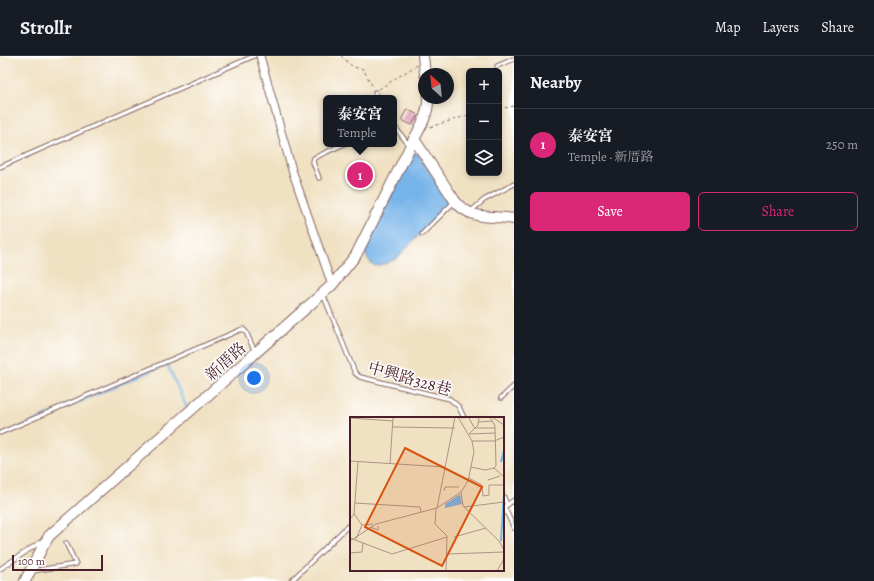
<!DOCTYPE html>
<meta charset="utf-8">
<style>
body{margin:0;font-family:Alegreya,"Noto Serif TC",serif;background:#242831;color:#f1f3f6}
.controls{position:absolute;right:12px;top:12px;display:grid;overflow:hidden;border-radius:6px;box-shadow:0 2px 6px #0003}
.controls button{width:36px;height:36px;display:grid;place-items:center;padding:0;border:0;border-bottom:1px solid #363941;background:#171b24;color:#f1f3f6;font:20px sans-serif}
.compass{position:absolute;left:418px;top:12px;width:36px;height:36px;border-radius:50%;background:#171b24;box-shadow:0 2px 6px #0003;rotate:333deg}
.scale{position:absolute;left:12px;bottom:10px;width:91px;box-sizing:border-box;padding-left:4px;border:2px solid #4a1f2b;border-top:0;font-size:11px;line-height:14px;white-space:nowrap;color:#4a1f2b;-webkit-text-stroke:3px #fff;paint-order:stroke}
.you{position:absolute;left:254px;top:322px;width:14px;height:14px;margin:-10px;border:3px solid #fff;border-radius:50%;background:#1a73e8;box-shadow:0 0 0 6px #1a73e833}
.badge{display:grid;place-items:center;width:26px;height:26px;border-radius:50%;background:#db2777;color:#fff;font-size:13px;font-weight:700}
.pin{position:absolute;translate:-50% -50%;border:2px solid #fff;box-shadow:0 1px 4px #0006}
.popup{position:absolute;left:323px;top:39px;width:74px;height:52px;box-sizing:border-box;display:grid;place-content:center;border-radius:6px;background:#171b24;filter:drop-shadow(0 1px 3px #0005);font-size:13px;white-space:nowrap;color:#9ea1a6}
.popup b{font-size:15px;color:#f1f3f6}
.popup::after{content:'';position:absolute;left:50%;top:100%;margin-left:-8px;border:8px solid transparent;border-top-color:#171b24}
.list{margin:0;padding:0;list-style:none}
h2{display:flex;justify-content:space-between;align-items:center;height:52px;margin:0;padding:0 16px;font-size:17px}
h2 small{font-size:13px;font-weight:400;color:#9ea1a6}
.list li{display:grid;grid-template-columns:26px 1fr auto;gap:12px;align-items:center;box-sizing:border-box;height:72px;padding:0 16px;border-top:1px solid #363941}
.list b{display:block;font-size:15px;white-space:nowrap}
.list p{margin:0;font-size:13px;white-space:nowrap;color:#9ea1a6}
.list em{font-size:13px;font-style:normal;color:#9ea1a6}
.actions{display:flex;gap:8px;padding:12px 16px}
.actions a{flex:1;padding:9px 0;border:1px solid #db2777;border-radius:6px;text-align:center;font-size:14px;color:#db2777}
.actions .main{background:#db2777;color:#fff}
.icon{flex:none;width:22px;height:22px;fill:none;stroke:currentColor;stroke-width:2;stroke-linecap:round;stroke-linejoin:round}
.map{position:relative;flex:none;width:514px;height:525px;overflow:hidden}
header{display:flex;align-items:center;gap:24px;box-sizing:border-box;height:56px;padding:0 20px;background:#171b24;border-bottom:1px solid #363941}
header strong{font-size:19px}
nav{display:flex;gap:22px;margin-inline-start:auto;font-size:14px}
main{display:flex}
aside{flex:1;background:#171b24}
.map>svg:first-child{display:block}
</style>
<header>
<strong>Strollr</strong>
<nav><a>Map</a><a>Layers</a><a>Share</a></nav>
</header>
<main>
<div class="map">
<svg width="514" height="525" viewBox="0 0 514 525">
<rect width="100%" height="100%" fill="#fff"/>
<filter id="ink" filterUnits="userSpaceOnUse"><feTurbulence type="fractalNoise" baseFrequency=".025" numOctaves="2"/><feDisplacementMap in="SourceGraphic" scale="8" xChannelSelector="R" yChannelSelector="G"/><feConvolveMatrix kernelMatrix="1 2 1 2 8 2 1 2 1" color-interpolation-filters="sRGB"/></filter>
<filter id="wash" filterUnits="userSpaceOnUse"><feTurbulence type="fractalNoise" baseFrequency=".012" numOctaves="4" result="noise"/><feDisplacementMap in="SourceGraphic" scale="16" xChannelSelector="R" yChannelSelector="G"/><feGaussianBlur stdDeviation="0.9" result="paint"/><feColorMatrix in="noise" values="0 0 0 0 0 0 0 0 0 0 0 0 0 0 0 0 0 1.4 0 .05"/><feComposite in="paint" operator="in"/></filter>
<g filter="url(#wash)">
<rect width="100%" height="100%" fill="#f0e1c2"/>
<!-- water -->
<polygon fill="#77b4e9" stroke="#606a8a" points="413,96 418,98 450,147 396,203 384,208 374,210 367,202 364,192"/>
<g fill="none" stroke-linecap="round" stroke-linejoin="round">
<!-- stream -->
<polyline stroke="#77b4e9" stroke-width="2" points="0,380 167,308 187,352"/>
</g>
<g id="blocks">
<!-- building -->
<polygon fill="#df9fc1" points="407,53 418,59 412,69 401,64"/>
</g>
</g>
<g filter="url(#ink)">
<use href="#blocks" fill-opacity="0" stroke="#846360" stroke-width="1"/>
<g fill="none" stroke-linecap="round" stroke-linejoin="round">
<defs>
<g id="lane">
<polyline points="497,10 514,3"/>
<polyline points="375,36 378,42"/>
<polyline points="394,70 409,89"/>
<polyline points="0,111 254,0"/>
<polyline points="319,122 313,106 314,102 344,88"/>
<polyline points="471,155 484,144 514,128"/>
<polyline points="422,178 455,145"/>
<polyline points="323,238 355,317 360,321 450,343 459,351 464,362"/>
<polyline points="501,342 514,330"/>
<polyline points="0,377 240,274 243,273 246,276 255,296"/>
<polyline points="503,439 507,449 504,451 514,472"/>
<polyline points="507,449 514,444"/>
<polyline points="0,513 42,485"/>
<polyline points="32,515 76,508 66,487"/>
<polyline points="291,525 351,467"/>
</g>
<polyline id="street" points="260,0 292,114 332,229"/>
<g id="secondary">
<polyline points="423,0 425,18"/>
<path d="M428,42C429,56 421,71 414,83L455,145C471,165 491,159 514,163"/>
<polyline points="25,525 42,492 49,480 332,229 356,199 414,83"/>
</g>
</defs>
<!-- lane casing -->
<use href="#lane" stroke="#846360" stroke-width="5.5"/>
<!-- street casing -->
<use href="#street" stroke="#846360" stroke-width="9"/>
<!-- secondary casing -->
<use href="#secondary" stroke="#846360" stroke-width="12"/>
<!-- path -->
<g stroke="#846360" stroke-width="1" stroke-dasharray="3 3" stroke-linecap="butt">
<polyline points="341,0 353,11 363,13 373,31"/>
<polyline points="379,33 417,9"/>
<polyline points="499,53 514,50"/>
<polyline points="430,71 469,59"/>
</g>
<!-- lane -->
<use href="#lane" stroke="#fff" stroke-width="3.5"/>
<!-- street -->
<use href="#street" stroke="#fff" stroke-width="7"/>
<!-- secondary -->
<use href="#secondary" stroke="#fff" stroke-width="10"/>
</g>
</g>
<g text-anchor="middle" stroke-width="3" stroke-linejoin="round" paint-order="stroke">
<!-- street labels -->
<g font-size="16" fill="#4a1f2b" stroke="#fff">
<text transform="translate(225 305) rotate(-42)" y="6">新厝路</text>
<text transform="translate(410 322) rotate(16)" y="6">中興路328巷</text>
</g>
</g>
<!-- overview -->
<g transform="translate(350 361)">
<rect width="154" height="154" fill="#f0e1c2"/>
<path d="M110,77L112,87L95,91V87Z" fill="#77b4e9"/>
<path fill="none" stroke="#77b4e9" stroke-width="2" d="M151,45L154,33M151,124L154,76"/>
<path fill="none" stroke="#ae9386" stroke-width="1" d="M108,0L122,24L124,35L118,64L111,75L113,89L149,124L154,133M140,0L145,9L146,49L144,51M142,0L154,8M0,1L43,4M111,1L123,0M119,1L125,12M129,5L142,4M43,10L105,11M125,11H145M119,17L145,16M119,17L128,8L129,0M122,24H144L154,20M0,44L94,50M40,47L43,0M121,50L135,53L144,51M144,51L154,60M119,61L132,68L133,79L139,78V68H154M138,63L150,59M94,74L95,70H109M5,86L70,90L71,95M114,90L154,85M86,91L85,107L97,119L96,154M87,91L105,0M4,97L12,108L23,107M0,102L4,97L8,45M20,110L28,113V109M104,120L136,111M0,121L42,137L97,120M6,122L12,108M0,124L26,107L87,91L111,75M0,136L12,135L13,126M97,137L154,135M147,154L154,142"/>
<path fill="#d8530f" fill-opacity="0.15" stroke="#d8530f" stroke-width="2" d="M55,31L132,70L92,149L15,110Z"/>
<rect width="154" height="154" fill="none" stroke="#4a1f2b" stroke-width="2"/>
</g>
</svg>
<div class="controls">
<button>+</button>
<button>−</button>
<button><svg class="icon" aria-label="layers" viewBox="0 0 24 24"><path d="M12 4l9 5-9 5-9-5zM3 14l9 5 9-5"/></svg></button>
</div>
<svg class="compass" viewBox="-18 -18 36 36"><path d="M0-13l5 13h-10z" fill="#e53935"/><path d="M0 13l5-13h-10z" fill="#9ea1a6"/></svg>
<div class="scale">100 m</div>
<div class="you"></div>
<div class="pin badge" style="left:360px;top:119px">1</div>
<div class="popup"><b>泰安宮</b>Temple</div>
</div>
<aside>
<h2>Nearby<small></small></h2>
<ul class="list">
<li><span class="badge">1</span><div><b>泰安宮</b><p>Temple · 新厝路</p></div><em>250 m</em></li>
</ul>
<div class="actions"><a class="main">Save</a><a>Share</a></div>
</aside>
</main>
